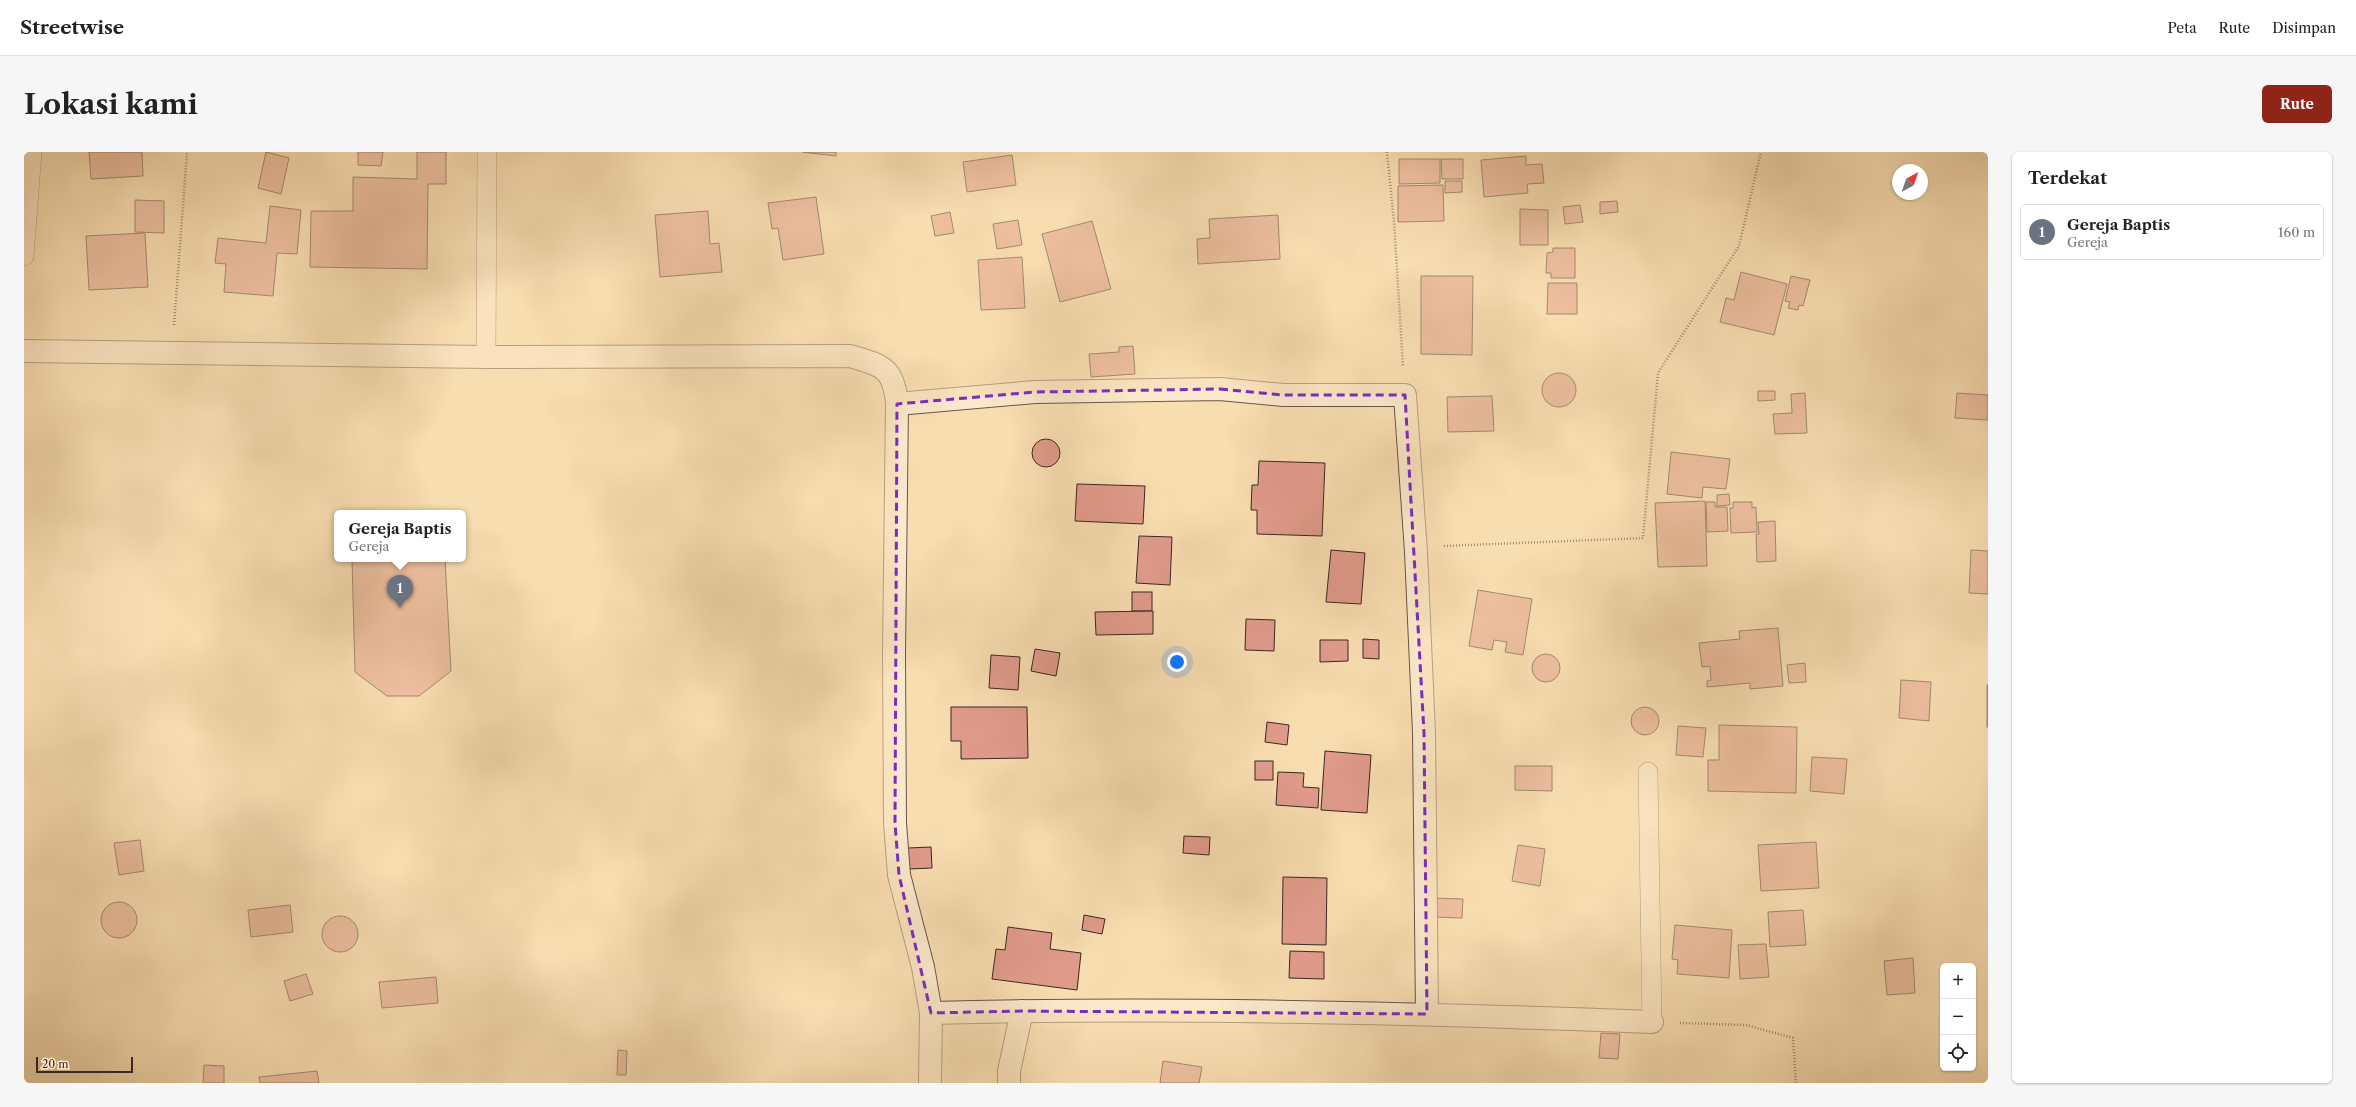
<!DOCTYPE html>
<html lang="id">
<meta charset="utf-8">
<style>
body{margin:0;font-family:"Libre Caslon Text",serif;background:#f6f6f6;color:#222}
.controls{position:absolute;right:12px;bottom:12px;display:grid;overflow:hidden;border-radius:6px;box-shadow:0 1px 3px #0004}
.controls button{width:36px;height:36px;display:grid;place-items:center;padding:0;border:0;border-bottom:1px solid #e0e0e0;background:#fff;color:#222;font:20px sans-serif}
.compass{position:absolute;left:1868px;top:12px;width:36px;height:36px;border-radius:50%;background:#fff;box-shadow:0 1px 3px #0004;rotate:40deg}
.scale{position:absolute;left:12px;bottom:10px;width:97px;box-sizing:border-box;padding-left:4px;border:2px solid #392921;border-top:0;font-size:11px;line-height:14px;white-space:nowrap;color:#392921;-webkit-text-stroke:3px #fae9cc;paint-order:stroke}
.you{position:absolute;left:1153px;top:510px;width:14px;height:14px;margin:-10px;border:3px solid #fff;border-radius:50%;background:#1a73e8;box-shadow:0 0 0 6px #1a73e833}
.badge{display:grid;place-items:center;width:26px;height:26px;border-radius:50%;background:#8f2418;color:#fff;font-size:13px;font-weight:700}
.pin{position:absolute;translate:-50% -33px;filter:drop-shadow(0 1px 2px #0008)}
.pin::after{content:'';position:absolute;top:21px;width:14px;height:12px;background:inherit;clip-path:polygon(0 0,100% 0,50% 100%)}
.popup{position:absolute;left:310px;top:358px;width:132px;height:52px;box-sizing:border-box;display:grid;place-content:center;border-radius:6px;background:#fff;filter:drop-shadow(0 1px 3px #0005);font-size:13px;white-space:nowrap;color:#767676}
.popup b{font-size:15px;color:#222}
.popup::after{content:'';position:absolute;left:50%;top:100%;margin-left:-8px;border:8px solid transparent;border-top-color:#fff}
.list{margin:0;padding:0;list-style:none}
h2{display:flex;justify-content:space-between;align-items:center;height:52px;margin:0;padding:0 16px;font-size:17px}
h2 small{font-size:13px;font-weight:400;color:#767676}
.list li{display:grid;grid-template-columns:26px 1fr auto;gap:12px;align-items:center;box-sizing:border-box;height:56px;margin:0 8px 8px;padding:0 8px;border:1px solid #e0e0e0;border-radius:6px}
.list b{display:block;font-size:15px;white-space:nowrap}
.list p{margin:0;font-size:13px;white-space:nowrap;color:#767676}
.list em{font-size:13px;font-style:normal;color:#767676}
.icon{flex:none;width:22px;height:22px;fill:none;stroke:currentColor;stroke-width:2;stroke-linecap:round;stroke-linejoin:round}
.map{position:relative;flex:none;width:1964px;height:931px;overflow:hidden;border-radius:6px}
header{display:flex;align-items:center;gap:24px;box-sizing:border-box;height:56px;padding:0 20px;background:#fff;border-bottom:1px solid #e0e0e0}
header strong{font-size:19px}
nav{display:flex;gap:22px;margin-inline-start:auto;font-size:14px}
.intro{display:flex;align-items:center;justify-content:space-between;box-sizing:border-box;height:96px;padding:0 24px}
h1{margin:0;font-size:28px}
.button{padding:10px 18px;border-radius:6px;background:#8f2418;color:#fff;font-size:14px;font-weight:700}
main{display:flex;gap:24px;padding:0 24px}
aside{flex:1;background:#fff;border-radius:6px;box-shadow:0 1px 3px #0004}
.map>svg:first-child{display:block}
</style>
<header>
<strong>Streetwise</strong>
<nav><a>Peta</a><a>Rute</a><a>Disimpan</a></nav>
</header>
<div class="intro"><h1>Lokasi kami</h1><a class="button">Rute</a></div>
<main>
<div class="map">
<svg width="1964" height="931" viewBox="0 0 1964 931">
<rect width="100%" height="100%" fill="#f8ddb1"/>
<filter id="stains"><feTurbulence type="fractalNoise" baseFrequency=".005" numOctaves="4"/><feColorMatrix values="0 0 0 0 .2 0 0 0 0 .09 0 0 0 0 .02 0 0 0 .5 -.17"/></filter>
<radialGradient id="worn" r=".72"><stop offset=".6" stop-color="#630" stop-opacity="0"/><stop offset="1" stop-color="#630" stop-opacity=".3"/></radialGradient>
<!-- building -->
<g fill="#e19b8b" stroke="#392921">
<polygon points="65,0 118,0 119,24 67,27"/>
<polygon points="242,0 265,6 257,42 234,36"/>
<polygon points="334,0 359,0 357,14 334,13"/>
<polygon points="393,0 422,0 422,32 404,32 403,117 286,115 287,59 329,59 329,25 393,27"/>
<polygon points="778,0 812,0 812,4"/>
<polygon points="988,3 992,33 943,40 939,10"/>
<polygon points="1502,4 1502,13 1518,12 1520,31 1503,32 1504,41 1460,45 1457,8"/>
<polygon points="1375,7 1416,7 1416,31 1375,32"/>
<polygon points="1417,7 1439,7 1439,27 1418,27"/>
<polygon points="1421,29 1438,29 1438,40 1421,41"/>
<polygon points="1419,33 1420,69 1374,70 1374,34"/>
<polygon points="792,45 800,102 759,108 754,76 748,77 744,51"/>
<polygon points="111,48 140,49 140,81 111,80"/>
<polygon points="1593,49 1594,60 1576,62 1576,50"/>
<polygon points="1556,53 1559,70 1541,72 1539,55"/>
<polygon points="246,54 277,58 273,102 253,101 249,144 200,140 202,112 191,111 194,86 242,91"/>
<polygon points="1496,57 1524,58 1524,93 1496,93"/>
<polygon points="684,59 686,92 695,91 698,120 636,125 631,63"/>
<polygon points="926,60 930,81 911,84 907,64"/>
<polygon points="1254,63 1256,107 1174,112 1173,87 1186,86 1185,67"/>
<polygon points="994,68 998,93 973,97 969,72"/>
<polygon points="1068,69 1087,137 1036,150 1018,82"/>
<polygon points="121,81 124,135 65,138 62,84"/>
<polygon points="1529,96 1551,96 1551,126 1527,126 1527,121 1522,121 1523,101 1529,100"/>
<polygon points="998,105 1001,156 957,158 954,108"/>
<polygon points="1717,120 1763,132 1750,183 1696,170 1702,146 1710,148"/>
<polygon points="1397,124 1449,124 1448,203 1397,202"/>
<polygon points="1767,124 1786,128 1779,154 1775,153 1774,158 1764,156 1766,150 1761,149"/>
<polygon points="1524,131 1553,131 1553,162 1523,162"/>
<polygon points="1109,194 1111,222 1067,225 1065,202 1095,200 1095,195"/>
<circle cx="1535" cy="238" r="17"/>
<polygon points="1734,239 1751,239 1751,248 1734,249"/>
<polygon points="1781,241 1783,281 1751,282 1749,262 1768,261 1767,242"/>
<polygon points="1933,241 1964,243 1964,268 1931,266"/>
<polygon points="1468,244 1470,279 1424,280 1423,245"/>
<circle cx="1022" cy="301" r="14"/>
<polygon points="1647,300 1706,307 1702,337 1679,335 1678,346 1643,342"/>
<polygon points="1235,309 1301,311 1298,384 1233,382 1233,358 1227,358 1228,333 1234,333"/>
<polygon points="1053,332 1121,334 1119,372 1051,369"/>
<polygon points="1705,342 1706,353 1693,354 1693,343"/>
<polygon points="1681,349 1683,414 1634,415 1631,351"/>
<polygon points="1682,350 1691,350 1691,355 1703,355 1704,379 1683,380"/>
<polygon points="1709,350 1728,350 1728,356 1732,355 1733,380 1707,381 1706,356 1709,356"/>
<polygon points="1751,369 1752,409 1733,410 1732,382 1735,382 1734,370"/>
<polygon points="1115,384 1148,385 1146,433 1112,431"/>
<polygon points="1307,398 1341,401 1337,452 1302,450"/>
<polygon points="1947,398 1964,399 1964,442 1945,441"/>
<polygon points="328,407 421,407 427,519 395,544 363,544 331,520"/>
<polygon points="1454,438 1508,447 1499,503 1481,500 1483,490 1470,488 1468,498 1445,494"/>
<rect x="1108" y="440" width="20" height="19"/>
<polygon points="1129,459 1129,482 1072,483 1071,460"/>
<polygon points="1222,467 1251,468 1250,499 1221,498"/>
<polygon points="1754,476 1759,534 1726,537 1726,531 1683,535 1683,529 1687,528 1686,514 1678,515 1675,491 1716,487 1715,479"/>
<polygon points="1339,487 1355,488 1355,507 1339,506"/>
<polygon points="1296,488 1324,488 1324,509 1296,510"/>
<polygon points="1011,497 1036,501 1032,524 1007,519"/>
<circle cx="1522" cy="516" r="14"/>
<polygon points="967,503 996,505 994,538 965,536"/>
<polygon points="1781,511 1782,530 1765,531 1763,513"/>
<polygon points="1877,528 1907,530 1905,569 1875,566"/>
<rect x="1963" y="533" width="1" height="42"/>
<circle cx="1621" cy="569" r="14"/>
<polygon points="927,555 1003,555 1004,606 937,607 937,589 927,589"/>
<polygon points="1243,570 1265,573 1263,593 1241,590"/>
<polygon points="1695,573 1773,575 1772,641 1684,639 1684,608 1695,608"/>
<polygon points="1654,574 1682,576 1679,605 1652,603"/>
<polygon points="1301,599 1347,603 1343,661 1297,658"/>
<polygon points="1788,605 1823,607 1820,642 1786,639"/>
<rect x="1231" y="609" width="18" height="19"/>
<polygon points="1491,614 1528,614 1528,639 1491,638"/>
<polygon points="1254,620 1280,621 1279,635 1295,636 1294,656 1252,653"/>
<polygon points="1160,684 1186,685 1185,703 1159,701"/>
<polygon points="116,688 120,719 95,723 90,691"/>
<polygon points="1792,690 1795,736 1737,739 1734,693"/>
<polygon points="1494,693 1521,697 1516,734 1488,729"/>
<polygon points="907,695 908,716 885,717 884,696"/>
<polygon points="1259,725 1303,726 1302,793 1258,792"/>
<polygon points="1410,746 1439,747 1438,766 1409,765"/>
<circle cx="95" cy="768" r="18"/>
<polygon points="266,753 269,780 227,785 224,758"/>
<polygon points="1779,758 1782,793 1746,795 1744,760"/>
<polygon points="1060,763 1081,767 1078,782 1058,778"/>
<circle cx="316" cy="782" r="18"/>
<polygon points="1651,773 1708,778 1705,826 1653,822 1654,808 1648,807"/>
<polygon points="984,775 1028,781 1026,797 1057,801 1053,838 968,827 972,797 981,798"/>
<polygon points="1742,792 1745,825 1716,827 1714,793"/>
<polygon points="1266,799 1300,800 1300,827 1265,826"/>
<polygon points="1889,806 1891,841 1863,843 1860,809"/>
<polygon points="282,822 289,842 266,849 260,829"/>
<polygon points="412,825 414,851 358,856 355,830"/>
<polygon points="1577,881 1596,882 1594,907 1575,906"/>
<polygon points="594,898 603,899 602,923 593,923"/>
<polygon points="1139,909 1178,915 1175,931 1136,931"/>
<polygon points="180,913 200,914 200,931 179,931"/>
<polygon points="293,919 295,931 236,931 235,925"/>
</g>
<g fill="none" stroke-linecap="round" stroke-linejoin="round">
<defs>
<g id="service">
<polyline points="0,104 8,0"/>
<polyline points="462,205 463,0"/>
<polyline points="1624,620 1628,870"/>
</g>
<g id="minor">
<path d="M0,199L462,205L826,204C857,213 870,215 873,252L870,503L871,671L875,723L899,815L907,861L906,931"/>
<polyline points="873,252 1011,240 1196,237 1259,243 1381,243 1392,400 1400,581 1403,862"/>
<path d="M907,861C1147,855 1388,861 1628,870"/>
<polyline points="985,931 985,919 998,859"/>
</g>
</defs>
<!-- service casing -->
<use href="#service" stroke="#695645" stroke-width="20"/>
<!-- minor casing -->
<use href="#minor" stroke="#695645" stroke-width="24"/>
<!-- path -->
<g stroke="#392921" stroke-width="2.5" stroke-dasharray="1 2" stroke-linecap="butt">
<polyline points="1363,0 1370,70 1379,214"/>
<polyline points="150,173 163,0"/>
<polyline points="1420,394 1619,386 1634,221 1715,94 1737,0"/>
<polyline points="1656,871 1722,873 1769,886 1772,931"/>
</g>
<!-- service -->
<use href="#service" stroke="#fae9cc" stroke-width="19"/>
<!-- minor -->
<use href="#minor" stroke="#fae9cc" stroke-width="22"/>
</g>
<!-- marked area -->
<path d="M0 0H1964V931H0ZM1196,237L1259,243H1381L1400,581L1403,862L998,859L907,861L875,723L871,671L873,252L1011,240Z" fill="#f8ddb1" fill-opacity=".55" fill-rule="evenodd"/>
<path fill="none" stroke="#7b2cbf" stroke-width="3" stroke-dasharray="8 5" stroke-linejoin="round" d="M1196,237L1259,243H1381L1400,581L1403,862L998,859L907,861L875,723L871,671L873,252L1011,240Z"/>
<rect width="100%" height="100%" filter="url(#stains)"/>
<rect width="100%" height="100%" fill="url(#worn)"/>
</svg>
<div class="controls">
<button>+</button>
<button>−</button>
<button><svg class="icon" aria-label="locate" viewBox="0 0 24 24"><circle cx="12" cy="12" r="6"/><path d="M12 2v4M12 18v4M2 12h4M18 12h4"/></svg></button>
</div>
<svg class="compass" viewBox="-18 -18 36 36"><path d="M0-13l5 13h-10z" fill="#e53935"/><path d="M0 13l5-13h-10z" fill="#767676"/></svg>
<div class="scale">20 m</div>
<div class="you"></div>
<div class="pin badge" style="left:376px;top:456px;background:#6b7280">1</div>
<div class="popup"><b>Gereja Baptis</b>Gereja</div>
</div>
<aside>
<h2>Terdekat<small></small></h2>
<ul class="list">
<li><span class="badge" style="background:#6b7280">1</span><div><b>Gereja Baptis</b><p>Gereja</p></div><em>160 m</em></li>
</ul>
</aside>
</main>
